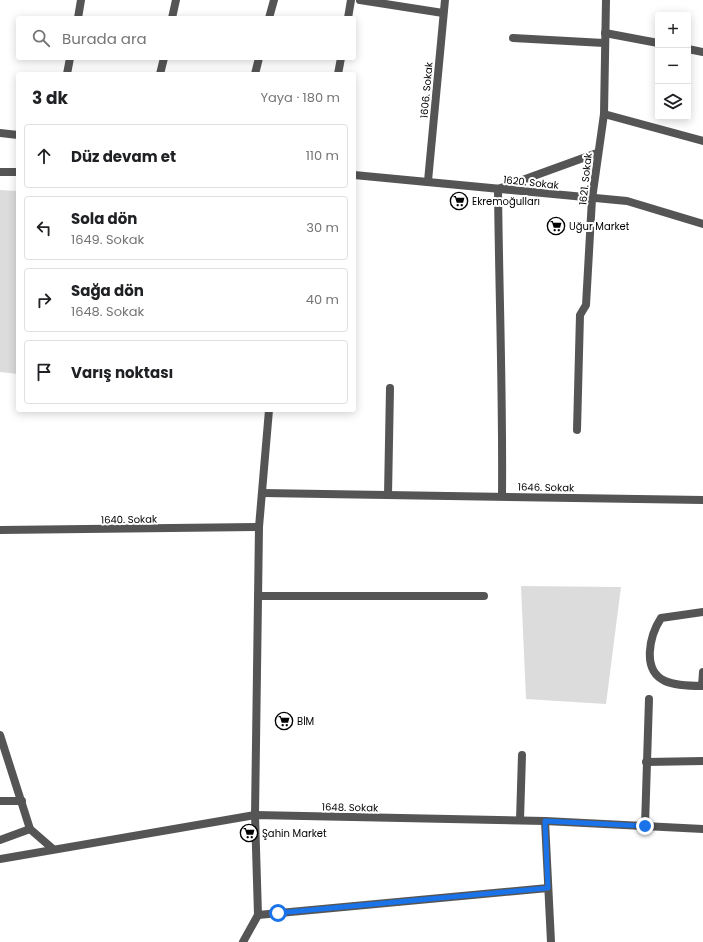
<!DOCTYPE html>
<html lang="tr">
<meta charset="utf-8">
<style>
body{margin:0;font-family:Poppins,sans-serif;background:#f2f2f2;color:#202124}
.controls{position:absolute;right:12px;top:12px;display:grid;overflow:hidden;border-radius:4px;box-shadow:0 2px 10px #0003}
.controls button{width:36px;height:36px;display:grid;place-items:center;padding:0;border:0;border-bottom:1px solid #e0e0e0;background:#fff;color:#202124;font:20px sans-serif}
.stop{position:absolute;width:12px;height:12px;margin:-9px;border:3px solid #1a73e8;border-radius:50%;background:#fff}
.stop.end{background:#1a73e8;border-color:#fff;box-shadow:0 1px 4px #0008}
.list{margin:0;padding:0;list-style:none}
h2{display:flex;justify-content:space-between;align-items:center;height:52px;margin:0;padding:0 16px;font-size:17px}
h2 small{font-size:13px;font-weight:400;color:#757577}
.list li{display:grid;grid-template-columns:26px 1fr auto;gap:12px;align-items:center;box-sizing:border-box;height:64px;margin:0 8px 8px;padding:0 8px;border:1px solid #e0e0e0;border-radius:4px}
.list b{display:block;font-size:15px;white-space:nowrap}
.list p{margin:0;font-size:13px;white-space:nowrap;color:#757577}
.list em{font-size:13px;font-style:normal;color:#757577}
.icon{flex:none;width:22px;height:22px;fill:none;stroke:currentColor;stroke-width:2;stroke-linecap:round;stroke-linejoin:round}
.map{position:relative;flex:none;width:703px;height:942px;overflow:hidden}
.search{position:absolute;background:#fff;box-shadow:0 2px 10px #0003;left:16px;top:16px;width:340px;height:44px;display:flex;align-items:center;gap:10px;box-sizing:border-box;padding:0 14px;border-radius:4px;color:#757577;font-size:15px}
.panel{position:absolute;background:#fff;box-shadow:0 2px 10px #0003;left:16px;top:72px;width:340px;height:340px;border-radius:4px}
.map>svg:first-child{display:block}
</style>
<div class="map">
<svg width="703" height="942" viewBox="0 0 703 942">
<rect width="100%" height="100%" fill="#fff"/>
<!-- green -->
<g fill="#dcdcdc">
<polygon points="0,190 18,191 18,374 0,372"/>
<polygon points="521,586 621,587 606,704 526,699"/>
</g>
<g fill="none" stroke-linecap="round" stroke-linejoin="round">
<!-- service -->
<g stroke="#555" stroke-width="8">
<polyline points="513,38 604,43"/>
<path d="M703,612L661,618C650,635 641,670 665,681C676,686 691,686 702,686L703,672"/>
<polyline points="520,820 522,755"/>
<polyline points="243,942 258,915"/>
</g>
<!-- minor -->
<g stroke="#555" stroke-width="8">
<polyline points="360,0 443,13"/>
<polyline points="78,18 81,0"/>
<polyline points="172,18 176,0"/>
<polyline points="269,18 274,0"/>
<polyline points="348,18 351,0"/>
<polyline points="605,33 658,43"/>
<polyline points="688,49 703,52"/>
<polyline points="67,74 70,58"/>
<polyline points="160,74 164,58"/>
<polyline points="255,74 259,58"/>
<polyline points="338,74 341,58"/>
<polyline points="604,114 703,141"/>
<polyline points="0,133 18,135"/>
<polyline points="0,172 18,172"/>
<polyline points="354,175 627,201 703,224"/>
<polyline points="428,181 445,0"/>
<polyline points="269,410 259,527 255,815 258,915 548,888"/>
<polyline points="577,430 580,315 586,305 592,199 604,114 606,0"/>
<polyline points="262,493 703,500"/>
<polyline points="388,495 390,388"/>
<path d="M502,496C503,394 499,291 498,189L597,153"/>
<polyline points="0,530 259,527"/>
<polyline points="258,596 484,596"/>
<polyline points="0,735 30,829 53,849"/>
<polyline points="646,762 703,761"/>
<polyline points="0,801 22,801"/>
<polyline points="545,821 551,942"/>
<polyline points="645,826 649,699"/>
<polyline points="0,840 30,829"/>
<polyline points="0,859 255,815 545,821 703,829"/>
</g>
</g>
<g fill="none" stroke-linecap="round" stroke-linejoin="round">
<!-- route -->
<polyline stroke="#1a73e8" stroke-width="5" points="278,913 548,888 545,821 645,826"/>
</g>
<!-- icons -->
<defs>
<symbol id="supermarket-ring" viewBox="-11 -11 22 22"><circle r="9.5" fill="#fff" stroke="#000" stroke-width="1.5"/><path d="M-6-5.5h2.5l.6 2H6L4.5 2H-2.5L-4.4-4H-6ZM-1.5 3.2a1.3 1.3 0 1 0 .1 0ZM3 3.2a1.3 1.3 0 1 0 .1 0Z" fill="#000"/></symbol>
</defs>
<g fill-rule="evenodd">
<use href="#supermarket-ring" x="449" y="191" width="20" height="20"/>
<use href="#supermarket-ring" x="546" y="216" width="20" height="20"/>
<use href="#supermarket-ring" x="274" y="711" width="20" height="20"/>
<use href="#supermarket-ring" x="239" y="823" width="20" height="20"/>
</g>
<g text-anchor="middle" stroke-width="4" stroke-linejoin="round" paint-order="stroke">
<!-- street labels -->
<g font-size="10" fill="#000" stroke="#fff">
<text transform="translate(426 90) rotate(-85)" y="4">1606. Sokak</text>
<text transform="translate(585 179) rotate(-84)" y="4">1621. Sokak</text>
<text transform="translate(531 182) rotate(6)" y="4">1620. Sokak</text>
<text transform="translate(546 487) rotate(1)" y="4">1646. Sokak</text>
<text transform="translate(129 519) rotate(-1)" y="4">1640. Sokak</text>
<text transform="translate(350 807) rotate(1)" y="4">1648. Sokak</text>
</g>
<!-- poi labels -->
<g font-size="10" fill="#000" stroke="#fff" text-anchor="start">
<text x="472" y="205">Ekremoğulları</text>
<text x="569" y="230">Uğur Market</text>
<text x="297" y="725">BİM</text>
<text x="262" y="837">Şahin Market</text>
</g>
</g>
</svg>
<div class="controls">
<button>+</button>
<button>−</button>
<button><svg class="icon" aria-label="layers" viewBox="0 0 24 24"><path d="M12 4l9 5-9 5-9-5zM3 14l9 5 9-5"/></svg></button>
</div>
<div class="stop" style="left:278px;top:913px"></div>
<div class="stop end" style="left:645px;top:826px"></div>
<div class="search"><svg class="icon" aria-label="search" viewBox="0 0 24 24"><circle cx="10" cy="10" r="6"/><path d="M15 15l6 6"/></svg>Burada ara</div>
<section class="panel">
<h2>3 dk<small>Yaya · 180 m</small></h2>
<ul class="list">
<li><svg class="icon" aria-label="ahead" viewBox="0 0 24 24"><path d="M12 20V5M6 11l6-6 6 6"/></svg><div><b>Düz devam et</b></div><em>110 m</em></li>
<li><svg class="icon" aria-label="left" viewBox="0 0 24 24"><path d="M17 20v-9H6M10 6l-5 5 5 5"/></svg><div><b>Sola dön</b><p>1649. Sokak</p></div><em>30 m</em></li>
<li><svg class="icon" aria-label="right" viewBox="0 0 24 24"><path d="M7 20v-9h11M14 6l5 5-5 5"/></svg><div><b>Sağa dön</b><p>1648. Sokak</p></div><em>40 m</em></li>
<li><svg class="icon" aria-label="arrive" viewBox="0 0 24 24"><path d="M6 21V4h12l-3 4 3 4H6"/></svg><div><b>Varış noktası</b></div></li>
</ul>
</section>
</div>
